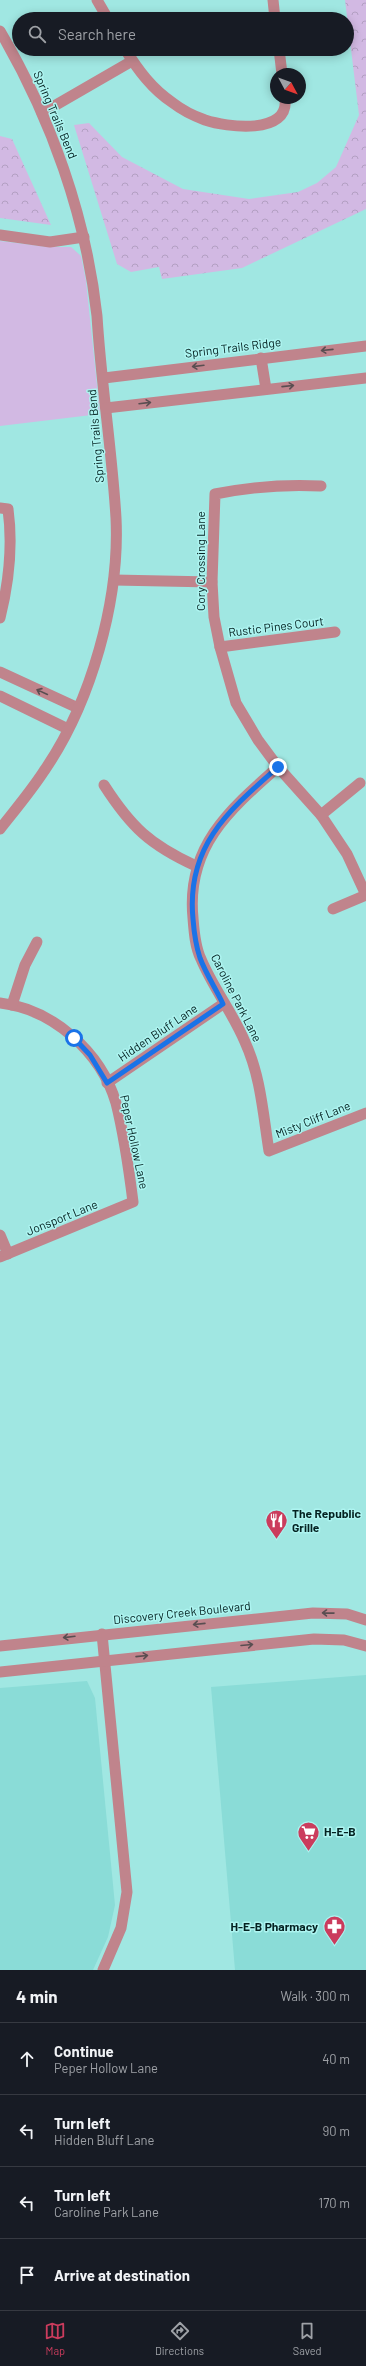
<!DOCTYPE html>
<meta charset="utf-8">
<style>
body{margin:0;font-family:Barlow,sans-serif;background:#20242c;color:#f1f3f6}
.compass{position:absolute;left:270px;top:68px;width:36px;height:36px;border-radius:50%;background:#171b24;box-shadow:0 2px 10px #0003;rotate:131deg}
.stop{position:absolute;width:12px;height:12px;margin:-9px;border:3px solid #1a73e8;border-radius:50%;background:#fff}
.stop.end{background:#1a73e8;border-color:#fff;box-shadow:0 1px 4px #0008}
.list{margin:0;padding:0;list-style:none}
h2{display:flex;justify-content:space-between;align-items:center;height:52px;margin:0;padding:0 16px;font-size:17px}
h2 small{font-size:13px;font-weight:400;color:#9ea1a6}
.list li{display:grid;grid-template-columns:26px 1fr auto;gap:12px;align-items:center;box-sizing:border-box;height:72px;padding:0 16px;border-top:1px solid #363941}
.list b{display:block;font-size:15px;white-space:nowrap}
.list p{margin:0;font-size:13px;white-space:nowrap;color:#9ea1a6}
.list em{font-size:13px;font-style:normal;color:#9ea1a6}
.icon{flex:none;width:22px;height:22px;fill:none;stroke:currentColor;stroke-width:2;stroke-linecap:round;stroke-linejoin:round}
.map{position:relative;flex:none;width:366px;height:1970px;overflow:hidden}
.search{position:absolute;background:#171b24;box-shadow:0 2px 10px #0003;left:12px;right:12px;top:12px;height:44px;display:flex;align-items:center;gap:10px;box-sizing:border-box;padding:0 14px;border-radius:22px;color:#9ea1a6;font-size:15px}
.sheet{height:340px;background:#171b24}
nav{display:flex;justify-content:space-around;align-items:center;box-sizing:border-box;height:56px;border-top:1px solid #363941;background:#171b24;font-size:11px;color:#9ea1a6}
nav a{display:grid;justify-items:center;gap:2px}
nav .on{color:#cb3c5d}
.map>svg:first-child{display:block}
</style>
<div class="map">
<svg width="366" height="1970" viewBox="0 0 366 1970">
<defs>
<pattern id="forest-crowns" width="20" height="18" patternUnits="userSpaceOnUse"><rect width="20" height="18" fill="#d2b9e3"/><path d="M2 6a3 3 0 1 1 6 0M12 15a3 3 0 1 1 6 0" fill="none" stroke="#b39fc2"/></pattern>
</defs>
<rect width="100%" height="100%" fill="#a0e7e2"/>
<!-- built -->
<g fill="#8adcd7">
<polygon points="366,1675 366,1970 235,1970 211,1687"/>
<polygon points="87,1681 95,1698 115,1905 108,1937 93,1970 0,1970 0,1688"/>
</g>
<!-- green -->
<polygon fill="#d2b9e3" points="0,241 48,247 71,247 81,256 86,281 100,414 0,426"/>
<!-- forest -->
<g fill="url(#forest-crowns)">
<polygon points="345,0 366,0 366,209 242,268 162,279 159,267 131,272 117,264 74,125 89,123 122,157 183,189 249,199 298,192 317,183 336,167 359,115"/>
<polygon points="0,136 12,139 51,225 0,218"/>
</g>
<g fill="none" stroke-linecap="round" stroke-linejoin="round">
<!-- minor -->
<g stroke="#c0848c" stroke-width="11">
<polyline points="97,0 108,19"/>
<polyline points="273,0 275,19"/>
<path d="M125,49C138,70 152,89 173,103C182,110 194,116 205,120C226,127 290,136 285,98"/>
<polyline points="279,49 282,74"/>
<polyline points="42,113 132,61"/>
<polyline points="0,235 50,242 84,237"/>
<polyline points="261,358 266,389"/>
<path d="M321,486C285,484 250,487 215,494L212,582L214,617L220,647L236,703L258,740L278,767L321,815L347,854L366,895"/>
<path d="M0,508L8,509C13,546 9,582 0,618"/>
<polyline points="114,580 212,582"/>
<polyline points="220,647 335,632"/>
<polyline points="0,672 78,708"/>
<polyline points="0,696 68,729"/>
<path d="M278,767C229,810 186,847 193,918C194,931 195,947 201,959C213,988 233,1013 245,1042C261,1077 263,1114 269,1151L366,1113"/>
<path d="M104,785C131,827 150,845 196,866"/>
<polyline points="321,815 360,783"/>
<polyline points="333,909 366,895"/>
<path d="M0,1003C53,1009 101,1052 116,1103C124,1135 129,1170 133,1202L0,1257"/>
<polyline points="12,1005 25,965 37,942"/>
<polyline points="107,1083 223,1004"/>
<polyline points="0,1235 8,1254"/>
<polyline points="102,1634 127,1892 121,1928 103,1970"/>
</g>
<!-- tertiary -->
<g stroke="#c0848c" stroke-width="11">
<path d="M0,31C51,118 86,216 97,316C101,383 112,450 116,518C120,600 91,703 44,771C31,791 15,810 0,829"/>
<polyline points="104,378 366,346"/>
<polyline points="106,408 366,378"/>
<polyline points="0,1646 313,1613 347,1614 366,1620"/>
<polyline points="0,1672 314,1639 344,1640 366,1646"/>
</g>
</g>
<!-- one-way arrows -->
<defs><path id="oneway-shaft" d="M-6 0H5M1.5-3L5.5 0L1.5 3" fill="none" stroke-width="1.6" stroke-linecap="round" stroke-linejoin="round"/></defs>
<g stroke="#594e51">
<use href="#oneway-shaft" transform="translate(327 350) rotate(174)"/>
<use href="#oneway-shaft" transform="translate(198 366) rotate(173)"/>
<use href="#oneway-shaft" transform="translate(288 386) rotate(-6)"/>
<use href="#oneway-shaft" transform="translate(145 403) rotate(-7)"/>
<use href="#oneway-shaft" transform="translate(42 692) rotate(-155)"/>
<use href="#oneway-shaft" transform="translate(328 1613) rotate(-179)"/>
<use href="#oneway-shaft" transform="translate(199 1624) rotate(174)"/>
<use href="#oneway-shaft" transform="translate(69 1637) rotate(173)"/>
<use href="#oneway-shaft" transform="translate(247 1645) rotate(-5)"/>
<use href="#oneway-shaft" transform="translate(142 1656) rotate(-6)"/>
</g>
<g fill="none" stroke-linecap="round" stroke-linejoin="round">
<!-- route -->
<path stroke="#1a73e8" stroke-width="5" d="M74,1038L90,1055L107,1083L223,1004C216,989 206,974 200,958C196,946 194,932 193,919C186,846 228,811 278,767"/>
</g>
<!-- icons -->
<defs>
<symbol id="restaurant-pin" viewBox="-11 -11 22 30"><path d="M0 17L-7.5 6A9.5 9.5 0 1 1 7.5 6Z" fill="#cb3c5d" stroke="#adf4f0"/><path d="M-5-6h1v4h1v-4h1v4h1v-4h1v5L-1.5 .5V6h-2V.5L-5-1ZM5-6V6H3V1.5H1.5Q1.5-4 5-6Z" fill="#fff"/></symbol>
<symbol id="supermarket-pin" viewBox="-11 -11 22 30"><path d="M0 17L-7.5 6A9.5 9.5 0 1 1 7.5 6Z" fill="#cb3c5d" stroke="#adf4f0"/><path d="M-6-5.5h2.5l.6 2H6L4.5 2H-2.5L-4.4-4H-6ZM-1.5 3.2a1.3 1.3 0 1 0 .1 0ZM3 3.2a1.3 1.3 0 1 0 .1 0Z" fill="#fff"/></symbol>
<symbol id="pharmacy-pin" viewBox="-11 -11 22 30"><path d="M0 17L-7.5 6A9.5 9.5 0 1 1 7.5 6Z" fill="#cb3c5d" stroke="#adf4f0"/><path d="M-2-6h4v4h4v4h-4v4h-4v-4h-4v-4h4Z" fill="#fff"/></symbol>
</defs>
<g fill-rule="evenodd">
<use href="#restaurant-pin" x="264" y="1508" width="25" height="34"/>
<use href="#supermarket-pin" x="296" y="1820" width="25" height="34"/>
<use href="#pharmacy-pin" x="322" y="1914" width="25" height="34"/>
</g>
<g text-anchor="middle" stroke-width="3" stroke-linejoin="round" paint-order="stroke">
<!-- street labels -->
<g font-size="12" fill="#042221" stroke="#adf4f0">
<text transform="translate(55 115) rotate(67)" y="4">Spring Trails Bend</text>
<text transform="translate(233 348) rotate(-7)" y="4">Spring Trails Ridge</text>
<text transform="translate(96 436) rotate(-95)" y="4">Spring Trails Bend</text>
<text transform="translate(201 561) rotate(-90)" y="4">Cory Crossing Lane</text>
<text transform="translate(276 627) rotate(-7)" y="4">Rustic Pines Court</text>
<text transform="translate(236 998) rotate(63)" y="4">Caroline Park Lane</text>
<text transform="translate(158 1033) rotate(-34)" y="4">Hidden Bluff Lane</text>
<text transform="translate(313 1120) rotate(-22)" y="4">Misty Cliff Lane</text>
<text transform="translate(134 1142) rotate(78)" y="4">Peper Hollow Lane</text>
<text transform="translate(62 1218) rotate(-22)" y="4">Jonsport Lane</text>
<text transform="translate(182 1613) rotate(-6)" y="4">Discovery Creek Boulevard</text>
</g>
<!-- poi labels -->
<g font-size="12" font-weight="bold" fill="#042221" stroke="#adf4f0" text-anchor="start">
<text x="292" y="1518">The Republic<tspan x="292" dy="14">Grille</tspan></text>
<text x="324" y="1836">H-E-B</text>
<text x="318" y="1931" text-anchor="end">H-E-B Pharmacy</text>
</g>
</g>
</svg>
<svg class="compass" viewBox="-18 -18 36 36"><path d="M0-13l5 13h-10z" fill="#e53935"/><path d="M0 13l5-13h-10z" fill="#9ea1a6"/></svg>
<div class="stop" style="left:74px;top:1038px"></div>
<div class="stop end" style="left:278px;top:767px"></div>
<div class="search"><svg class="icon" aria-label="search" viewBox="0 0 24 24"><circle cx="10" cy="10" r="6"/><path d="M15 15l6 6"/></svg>Search here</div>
</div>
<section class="sheet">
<h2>4 min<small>Walk · 300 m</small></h2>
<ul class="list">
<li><svg class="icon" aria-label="ahead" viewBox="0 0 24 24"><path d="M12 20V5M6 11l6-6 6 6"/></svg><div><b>Continue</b><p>Peper Hollow Lane</p></div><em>40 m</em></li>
<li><svg class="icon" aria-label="left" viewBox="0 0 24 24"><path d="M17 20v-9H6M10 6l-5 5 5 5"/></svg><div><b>Turn left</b><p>Hidden Bluff Lane</p></div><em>90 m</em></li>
<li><svg class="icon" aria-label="left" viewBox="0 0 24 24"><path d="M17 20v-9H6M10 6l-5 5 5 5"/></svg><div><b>Turn left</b><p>Caroline Park Lane</p></div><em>170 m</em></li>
<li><svg class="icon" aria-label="arrive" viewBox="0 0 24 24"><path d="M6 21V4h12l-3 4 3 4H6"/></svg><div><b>Arrive at destination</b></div></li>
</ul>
</section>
<nav>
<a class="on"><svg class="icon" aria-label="map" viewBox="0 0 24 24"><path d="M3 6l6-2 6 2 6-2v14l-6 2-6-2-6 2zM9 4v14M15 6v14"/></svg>Map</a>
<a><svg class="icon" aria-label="directions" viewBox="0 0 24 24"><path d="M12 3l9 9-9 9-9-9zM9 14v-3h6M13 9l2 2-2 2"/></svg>Directions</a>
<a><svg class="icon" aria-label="saved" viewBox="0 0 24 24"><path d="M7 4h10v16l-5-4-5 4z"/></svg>Saved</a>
</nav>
